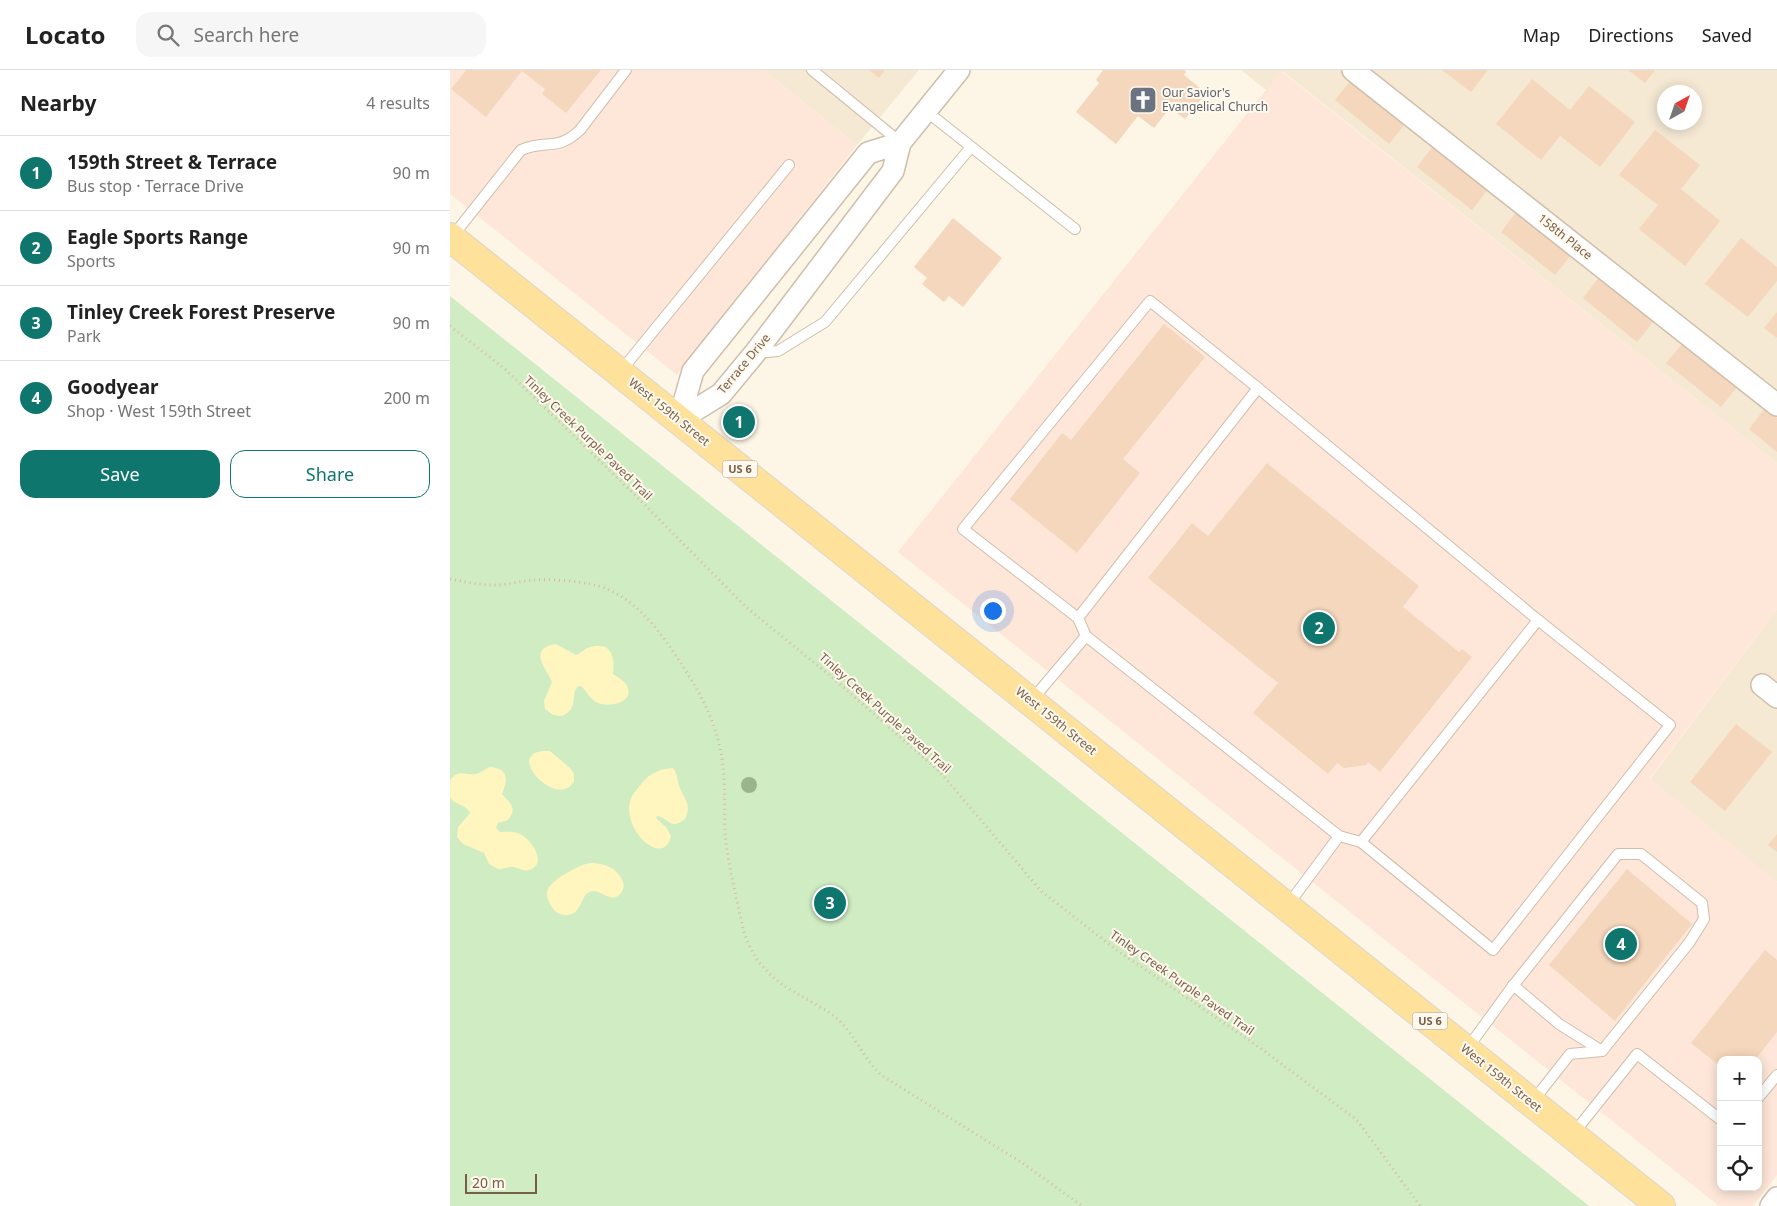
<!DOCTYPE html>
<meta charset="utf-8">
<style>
body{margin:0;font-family:"Noto Sans",sans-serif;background:#f6f6f6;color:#222}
.controls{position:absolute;right:15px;bottom:15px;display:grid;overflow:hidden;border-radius:10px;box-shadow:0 2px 12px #0003}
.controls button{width:45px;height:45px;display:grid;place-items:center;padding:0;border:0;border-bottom:1px solid #e0e0e0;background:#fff;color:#222;font:25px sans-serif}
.compass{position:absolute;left:1207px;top:15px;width:45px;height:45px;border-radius:50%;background:#fff;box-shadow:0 2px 12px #0003;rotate:40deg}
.scale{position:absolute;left:15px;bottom:12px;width:72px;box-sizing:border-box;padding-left:5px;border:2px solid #785e49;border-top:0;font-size:14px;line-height:18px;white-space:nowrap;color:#785e49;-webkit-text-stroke:4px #fff9ed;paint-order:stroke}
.you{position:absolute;left:542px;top:540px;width:18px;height:18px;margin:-12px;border:4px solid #fff;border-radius:50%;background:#1a73e8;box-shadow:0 0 0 8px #1a73e833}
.badge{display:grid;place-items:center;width:32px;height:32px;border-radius:50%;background:#0f766e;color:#fff;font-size:16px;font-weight:700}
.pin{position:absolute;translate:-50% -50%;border:2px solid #fff;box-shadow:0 1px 5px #0006}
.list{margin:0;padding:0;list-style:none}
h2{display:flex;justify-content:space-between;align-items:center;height:65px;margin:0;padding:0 20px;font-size:21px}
h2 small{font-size:16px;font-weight:400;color:#767676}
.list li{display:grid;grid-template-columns:32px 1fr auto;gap:15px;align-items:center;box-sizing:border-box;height:75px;padding:0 20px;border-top:1px solid #e0e0e0}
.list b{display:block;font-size:19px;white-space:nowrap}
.list p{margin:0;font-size:16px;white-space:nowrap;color:#767676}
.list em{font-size:16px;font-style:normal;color:#767676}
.actions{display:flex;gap:10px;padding:15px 20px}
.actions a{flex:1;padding:11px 0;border:1px solid #0f766e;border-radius:15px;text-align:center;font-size:18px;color:#0f766e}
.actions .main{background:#0f766e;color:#fff}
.icon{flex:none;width:28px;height:28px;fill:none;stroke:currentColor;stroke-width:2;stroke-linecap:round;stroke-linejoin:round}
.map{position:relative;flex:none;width:1327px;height:1136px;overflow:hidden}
header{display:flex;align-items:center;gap:30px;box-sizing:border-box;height:70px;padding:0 25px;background:#fff;border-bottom:1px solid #e0e0e0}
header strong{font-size:24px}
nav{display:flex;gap:28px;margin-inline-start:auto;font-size:18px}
.search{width:350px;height:45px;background:#f6f6f6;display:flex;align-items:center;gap:12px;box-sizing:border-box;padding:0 18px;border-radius:15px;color:#767676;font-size:19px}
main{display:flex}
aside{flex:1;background:#fff}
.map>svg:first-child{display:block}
</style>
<header>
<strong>Locato</strong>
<div class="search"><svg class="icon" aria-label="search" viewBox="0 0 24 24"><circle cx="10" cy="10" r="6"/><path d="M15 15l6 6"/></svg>Search here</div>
<nav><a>Map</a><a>Directions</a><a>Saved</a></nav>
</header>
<main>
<aside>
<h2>Nearby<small>4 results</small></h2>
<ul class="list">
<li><span class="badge">1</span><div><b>159th Street &amp; Terrace</b><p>Bus stop · Terrace Drive</p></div><em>90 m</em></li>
<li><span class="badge">2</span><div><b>Eagle Sports Range</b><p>Sports</p></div><em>90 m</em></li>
<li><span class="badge">3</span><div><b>Tinley Creek Forest Preserve</b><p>Park</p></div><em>90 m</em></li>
<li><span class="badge">4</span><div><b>Goodyear</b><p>Shop · West 159th Street</p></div><em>200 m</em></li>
</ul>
<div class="actions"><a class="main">Save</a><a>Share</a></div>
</aside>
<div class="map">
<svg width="1327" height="1136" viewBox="0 0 1327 1136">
<rect width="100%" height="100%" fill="#fdf6e6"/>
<!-- residential -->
<g fill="#f5e9d4" fill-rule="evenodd">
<polygon points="314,0 469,0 407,75"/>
<path d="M791,0H1327V393L832,1L816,20ZM1214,22H1244V52H1214Z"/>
<polygon points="1327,539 1327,812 1200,709"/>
</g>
<!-- commercial -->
<g fill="#fee7d9" fill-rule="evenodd">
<polygon points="0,0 314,0 407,75 227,305 0,124"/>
<path d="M831,1L1327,393V539L1200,708L1327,812V1105L1303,1136H1269L448,482ZM1271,990H1308V1117H1271Z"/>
</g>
<!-- green -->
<polygon fill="#d0ecc3" points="0,226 1139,1136 0,1136"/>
<!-- sand -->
<g fill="#fef5bf">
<path d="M106,574L126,585C131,583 134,579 140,577C162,571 165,587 163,604C168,607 173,610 176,614C187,632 160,638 148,633C139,629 137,621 131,616L127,617C120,628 129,638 112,646L103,645L95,639L94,631L102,612C98,600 76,579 106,574Z"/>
<path d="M92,681H100L120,698L124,704V711C113,733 78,708 79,689L84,683Z"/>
<path d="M40,697C59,699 58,710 52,724C60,733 68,738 58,750L48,753L46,758L50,762C57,762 63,761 70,764C81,769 99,794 79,800C73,802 69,798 64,797C59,796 54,800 48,799L39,794L34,783L13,774L7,767L8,757L20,743C15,733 3,735 0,727C0,723 0,715 0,710C10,698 13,706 26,704C31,703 35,699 40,697Z"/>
<path d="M223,698C228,704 227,711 230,718C235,730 242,736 235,749C220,761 219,748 207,746L206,748L216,757L221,766C214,800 167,757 182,726C185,721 189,717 192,713C200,703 210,699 223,698Z"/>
<path d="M140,793C154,793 168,798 173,812C174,816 174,819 171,823C163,834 152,821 143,821C129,822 134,846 115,845C108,845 104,841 100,834C99,831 96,827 97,823C97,811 129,795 140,793Z"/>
</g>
<!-- building -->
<g fill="#f4d7bc">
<polygon points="16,0 151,0 116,43 92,24 95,19 72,1 36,47 1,19"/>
<polygon points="419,0 435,0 429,8"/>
<polygon points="653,0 734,0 736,2 734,5 756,23 735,49 720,38 704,58 688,46 666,74 626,42 649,13 646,10"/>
<polygon points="992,0 1038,0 1021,22"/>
<polygon points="1178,0 1205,0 1195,13"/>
<polygon points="902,9 956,53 939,74 885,30"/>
<polygon points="1082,9 1120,40 1139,16 1185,52 1150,97 1110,66 1091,90 1046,54"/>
<polygon points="1205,60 1250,95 1231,119 1270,151 1235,196 1189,159 1208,135 1169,105"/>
<polygon points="984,75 1039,118 1022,140 967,97"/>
<polygon points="1067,141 1122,184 1105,205 1051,162"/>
<polygon points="503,148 552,188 513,237 499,226 494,232 472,214 477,208 464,197"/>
<polygon points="1291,168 1327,197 1327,211 1298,247 1255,214"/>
<polygon points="1150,206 1204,251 1187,272 1133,228"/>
<polygon points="1327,242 1327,268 1314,258"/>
<polygon points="714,254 755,287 673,389 690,403 627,483 560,429 612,363 621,370"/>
<polygon points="1233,273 1287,317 1271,337 1216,293"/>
<polygon points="1315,338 1327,348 1327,382 1299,359"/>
<polygon points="817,393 969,516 953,537 1009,582 1012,579 1022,587 930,702 918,692 916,695 894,698 887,693 878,704 803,643 828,613 698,508 742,453 758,466"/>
<polygon points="1286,654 1322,682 1275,741 1240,712"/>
<polygon points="1327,764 1327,782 1318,775"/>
<polygon points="1177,799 1242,854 1165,951 1099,895"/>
<polygon points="1315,880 1327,890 1327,962 1305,990 1271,990 1271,997 1241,973"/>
</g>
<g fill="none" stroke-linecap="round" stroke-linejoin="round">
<defs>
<g id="lane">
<polyline points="362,0 450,72"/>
<polyline points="476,41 625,159"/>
<path d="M2,167L71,80C96,69 107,82 130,60L176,0"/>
<polyline points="308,283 328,281 375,252 521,77"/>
<polyline points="170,302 339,95"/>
<polyline points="628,548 513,459 700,231 808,318"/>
<polyline points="636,566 889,766"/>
<polyline points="581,631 636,566 628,548 808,318 1088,550 911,772 889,766 838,835"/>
<polyline points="911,772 1043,880 1220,655 1088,550"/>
<polyline points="1063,915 1109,954 1152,981"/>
<polyline points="1017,979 1062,917 1168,784 1191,784 1252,833 1254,849 1239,873 1152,981 1120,984 1083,1031"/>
<polyline points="1308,1028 1327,1005"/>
<polyline points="1123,1064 1187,984 1271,1050"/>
</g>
<g id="street">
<polyline points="903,0 1327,335"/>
<polyline points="229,350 271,324 305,283 443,101 450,73 509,0"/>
<polyline points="229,350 243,301 418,83 450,73"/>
<polyline points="1312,615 1327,627"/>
<polyline points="1321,1136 1327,1128"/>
</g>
<polyline id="primary" points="0,167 1211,1136"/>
</defs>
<!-- lane casing -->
<use href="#lane" stroke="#cfbeab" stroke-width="12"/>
<!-- street casing -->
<use href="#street" stroke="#cfbeab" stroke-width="24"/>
<!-- primary casing -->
<use href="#primary" stroke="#dcd5d0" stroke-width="30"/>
<!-- path -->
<g stroke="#d9ba9f" stroke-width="3" stroke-dasharray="1 4" stroke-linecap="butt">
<polyline points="0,256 55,299 185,425 297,538 377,603 490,702 591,821 668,881 802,972 907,1050 970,1136"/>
<path d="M0,509C15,512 30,515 45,515C58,515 70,511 82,510C103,509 138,511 157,519C184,530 206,556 222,580C243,611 262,641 270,678C276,705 274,733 275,760C276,783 282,806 286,827C290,843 292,860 299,875C314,907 336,917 365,934C371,938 379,941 384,946C404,962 412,987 431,1005L574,1094L632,1136"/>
</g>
<!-- lane -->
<use href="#lane" stroke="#fff" stroke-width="10"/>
<!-- street -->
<use href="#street" stroke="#fff" stroke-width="21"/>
<!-- primary -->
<use href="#primary" stroke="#fee29c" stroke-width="28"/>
</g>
<!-- trees -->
<circle fill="#9cb48b" cx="299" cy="715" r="8"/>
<!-- icons -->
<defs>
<symbol id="church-square" viewBox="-11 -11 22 22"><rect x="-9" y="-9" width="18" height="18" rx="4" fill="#6b7280" stroke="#fff9ed"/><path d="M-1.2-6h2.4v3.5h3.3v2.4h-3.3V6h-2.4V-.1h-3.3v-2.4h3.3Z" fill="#fff"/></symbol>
</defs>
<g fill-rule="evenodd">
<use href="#church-square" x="677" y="14" width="32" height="32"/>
</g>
<g text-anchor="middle" stroke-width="4" stroke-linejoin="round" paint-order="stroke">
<!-- shield labels -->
<g fill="#fff9ed" stroke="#a08c7a" stroke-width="1">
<rect x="272.5" y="390.5" width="35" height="17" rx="4"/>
<rect x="962.5" y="942.5" width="35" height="17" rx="4"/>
</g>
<g font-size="11" font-weight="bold" fill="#785e49">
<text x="290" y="403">US 6</text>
<text x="980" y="955">US 6</text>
</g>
<!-- worship labels -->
<g font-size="12" fill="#5b616d" stroke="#fff9ed" text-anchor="start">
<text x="712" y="27">Our Savior's<tspan x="712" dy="14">Evangelical Church</tspan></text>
</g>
<!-- street labels -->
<g font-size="12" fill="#785e49" stroke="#fff9ed">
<text transform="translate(1115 167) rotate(38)" y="4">158th Place</text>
<text transform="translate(294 294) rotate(-50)" y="4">Terrace Drive</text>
<text transform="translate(219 342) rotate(39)" y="4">West 159th Street</text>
<text transform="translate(138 368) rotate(44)" y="4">Tinley Creek Purple Paved Trail</text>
<text transform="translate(435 643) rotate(42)" y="4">Tinley Creek Purple Paved Trail</text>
<text transform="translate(606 651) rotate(39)" y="4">West 159th Street</text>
<text transform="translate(732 913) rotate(35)" y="4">Tinley Creek Purple Paved Trail</text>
<text transform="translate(1051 1008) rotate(39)" y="4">West 159th Street</text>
</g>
</g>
</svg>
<div class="controls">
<button>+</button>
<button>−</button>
<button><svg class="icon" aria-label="locate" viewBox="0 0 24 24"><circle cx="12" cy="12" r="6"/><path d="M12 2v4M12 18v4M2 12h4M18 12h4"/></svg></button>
</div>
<svg class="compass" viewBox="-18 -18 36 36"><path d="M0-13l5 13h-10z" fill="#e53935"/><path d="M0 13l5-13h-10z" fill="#767676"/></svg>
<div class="scale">20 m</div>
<div class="you"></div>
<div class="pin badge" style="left:289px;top:352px">1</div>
<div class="pin badge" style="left:869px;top:558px">2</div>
<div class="pin badge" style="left:380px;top:833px">3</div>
<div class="pin badge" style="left:1171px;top:874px">4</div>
</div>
</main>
